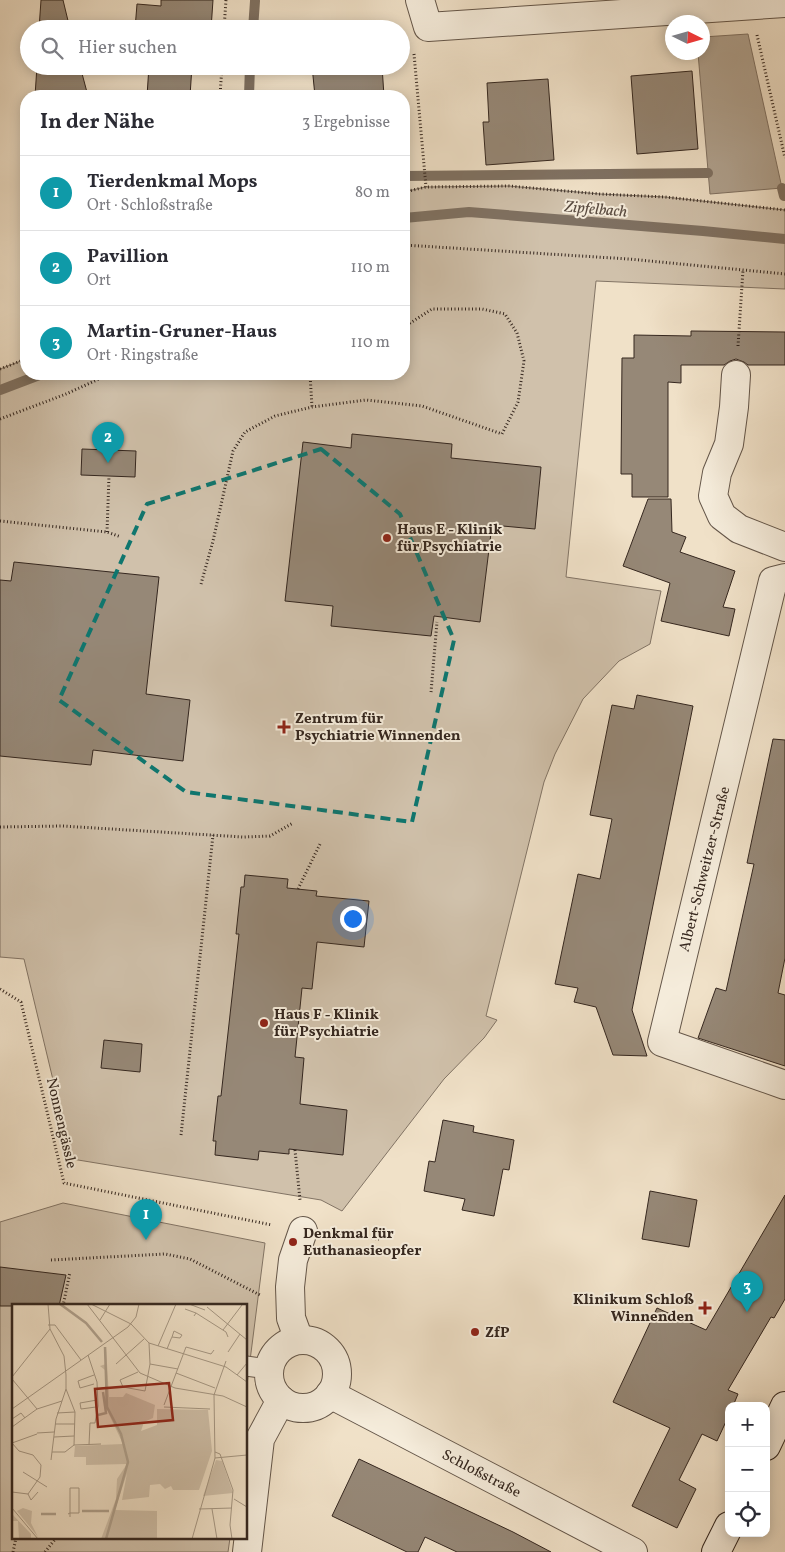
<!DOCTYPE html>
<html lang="de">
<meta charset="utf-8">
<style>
body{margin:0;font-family:Vollkorn,serif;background:#f2f2f3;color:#2b2b33}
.controls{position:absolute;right:15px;bottom:15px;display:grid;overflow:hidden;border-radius:10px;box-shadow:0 2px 12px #0003}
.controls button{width:45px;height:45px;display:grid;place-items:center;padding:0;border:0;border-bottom:1px solid #e1e1e2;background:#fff;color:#2b2b33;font:25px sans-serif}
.compass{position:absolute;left:665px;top:15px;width:45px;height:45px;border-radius:50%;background:#fff;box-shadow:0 2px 12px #0003;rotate:95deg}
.you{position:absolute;left:352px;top:918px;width:18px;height:18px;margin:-12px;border:4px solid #fff;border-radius:50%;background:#1a73e8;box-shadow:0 0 0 8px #1a73e833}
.badge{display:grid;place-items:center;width:32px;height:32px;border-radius:50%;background:#ea580c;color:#fff;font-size:16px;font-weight:700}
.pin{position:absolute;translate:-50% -41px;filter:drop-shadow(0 1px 2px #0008)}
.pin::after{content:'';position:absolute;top:26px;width:18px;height:15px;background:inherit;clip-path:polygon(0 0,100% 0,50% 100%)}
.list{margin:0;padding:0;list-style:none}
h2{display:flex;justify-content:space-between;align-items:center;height:65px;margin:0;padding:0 20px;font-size:21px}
h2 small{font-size:16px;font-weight:400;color:#7c7c81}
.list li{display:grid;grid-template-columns:32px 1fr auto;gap:15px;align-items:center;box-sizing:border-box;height:75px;padding:0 20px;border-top:1px solid #e1e1e2}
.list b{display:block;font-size:19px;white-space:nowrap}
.list p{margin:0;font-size:16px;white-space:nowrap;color:#7c7c81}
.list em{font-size:16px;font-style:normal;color:#7c7c81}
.icon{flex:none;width:28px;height:28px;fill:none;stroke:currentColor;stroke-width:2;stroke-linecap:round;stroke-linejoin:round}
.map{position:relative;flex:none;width:785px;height:1552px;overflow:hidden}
.search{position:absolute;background:#fff;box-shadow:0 2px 12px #0003;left:20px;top:20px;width:390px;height:55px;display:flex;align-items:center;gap:12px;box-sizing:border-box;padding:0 18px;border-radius:28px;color:#7c7c81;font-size:19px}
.panel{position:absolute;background:#fff;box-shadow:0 2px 12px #0003;left:20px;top:90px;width:390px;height:290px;border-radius:20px}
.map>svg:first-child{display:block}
</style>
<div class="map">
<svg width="785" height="1552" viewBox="0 0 785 1552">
<rect width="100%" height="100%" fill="#f0e1c8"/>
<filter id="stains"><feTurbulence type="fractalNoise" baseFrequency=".004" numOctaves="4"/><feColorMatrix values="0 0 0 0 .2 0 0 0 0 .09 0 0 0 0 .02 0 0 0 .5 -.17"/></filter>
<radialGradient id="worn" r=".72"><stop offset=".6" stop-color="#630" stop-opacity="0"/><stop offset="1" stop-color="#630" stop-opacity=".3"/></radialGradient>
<!-- green -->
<g fill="#d0c1ab" stroke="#827465">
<polygon points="509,186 600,194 665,197 785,210 785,289 596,281 566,577 661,591 650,644 619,661 583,699 555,754 544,782 486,1016 497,1020 484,1038 444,1079 342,1211 321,1200 72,1159 24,959 0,957 0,369 26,359 26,374 404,374 404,192 425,187"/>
<polygon points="63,1203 265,1243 246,1392 246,1306 14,1306 14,1538 230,1538 228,1552 0,1552 0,1222"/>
</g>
<!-- water -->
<polygon fill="#b0a28f" stroke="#7f7162" points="748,34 782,188 710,194 698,53 702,52 703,37"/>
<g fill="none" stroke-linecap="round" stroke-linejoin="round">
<!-- stream -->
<g stroke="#7f7162" stroke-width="10">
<polyline points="253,29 255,1"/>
<polyline points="249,96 250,66"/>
<polyline points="404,176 708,173"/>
<polyline points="782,188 784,196"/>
<polyline points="404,218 469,212 703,231 785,239"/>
<polyline points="0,390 42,374"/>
</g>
</g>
<!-- building -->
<g fill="#968877" stroke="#35271f">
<polygon points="41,0 63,0 70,29 39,29"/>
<polygon points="161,0 213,0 211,29 135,29 137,4 161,6"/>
<polygon points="37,66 80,66 88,96 35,96"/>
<polygon points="149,66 192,66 190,96 147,96"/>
<polygon points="312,66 382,66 384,96 315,96"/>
<polygon points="692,71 698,149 637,154 631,76"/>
<polygon points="548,79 554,160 486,165 483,122 489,122 487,83"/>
<polygon points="691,331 785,332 785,365 748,365 744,362 736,359 730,361 724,365 681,365 681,383 668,382 668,497 632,497 632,474 621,474 622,358 634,358 634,335 691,336"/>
<polygon points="352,434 452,444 451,458 541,467 535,529 492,525 480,622 434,616 431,636 331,626 333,606 285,601 303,442 351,448"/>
<polygon points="82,449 136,451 135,477 81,475"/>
<polygon points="648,499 671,499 672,532 686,537 680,552 735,571 723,607 735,609 729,636 661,621 670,583 623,566"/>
<polygon points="14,562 159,577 146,694 190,700 183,761 93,750 91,765 0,756 0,580 11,581"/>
<polygon points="637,695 693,706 632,1010 647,1056 613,1055 596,1007 574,1002 578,988 555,984 578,874 600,879 612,819 590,815 612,705 634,709"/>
<polygon points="773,739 785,740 785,958 778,993 785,995 785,1066 698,1038 716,988 726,991 754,864 747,863"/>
<polygon points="245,875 288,879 287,888 317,891 316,896 369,901 364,947 317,942 312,989 302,988 295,1057 304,1058 300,1104 347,1110 343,1155 289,1149 289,1154 259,1151 258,1160 215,1155 216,1141 213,1141 218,1096 221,1096 239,934 236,934 241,887 244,887"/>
<polygon points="104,1040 142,1044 140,1072 101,1068"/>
<polygon points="443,1120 474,1126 473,1132 514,1140 509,1170 503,1169 494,1216 462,1210 465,1199 424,1191 429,1161 435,1162"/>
<polygon points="650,1191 697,1200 689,1247 642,1239"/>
<polygon points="785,1195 785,1299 774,1318 771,1317 728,1390 738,1394 733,1406 729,1406 729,1415 717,1441 702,1434 679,1480 696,1489 677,1528 632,1506 670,1428 613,1402 657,1308 706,1330"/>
<polygon points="0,1267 66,1275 59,1306 0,1306"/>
<polygon points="359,1459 513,1532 551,1552 457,1552 425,1537 418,1552 407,1552 332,1516"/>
</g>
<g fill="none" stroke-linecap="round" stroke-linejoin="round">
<defs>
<polyline id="lane" points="246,1366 269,1369"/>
<g id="street">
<polyline points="420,0 428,27 785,3"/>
<polyline points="736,375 734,407 729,444 717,473 713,496 722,516 739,529 785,547"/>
<polyline points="785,578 773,581 662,1042 785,1085"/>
<polyline points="299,1340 291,1318 290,1287 293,1260 303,1231"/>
<circle cx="303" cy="1374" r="34"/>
<path id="s1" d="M330,1394L633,1552"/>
<polyline points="247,1552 260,1439 281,1400"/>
</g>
<g id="secondary">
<polyline points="766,1446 785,1406"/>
<polyline points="716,1552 729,1526"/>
</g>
</defs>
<!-- lane casing -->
<use href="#lane" stroke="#645649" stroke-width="21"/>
<!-- street casing -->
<use href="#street" stroke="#645649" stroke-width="30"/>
<!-- secondary casing -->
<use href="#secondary" stroke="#35271f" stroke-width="30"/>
<!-- path -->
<g stroke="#35271f" stroke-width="3" stroke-dasharray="1 2.5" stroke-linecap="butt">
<polyline points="224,29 226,0"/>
<polyline points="757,35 785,158"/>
<polyline points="414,54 426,187"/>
<polyline points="220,96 222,66"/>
<polyline points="404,192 426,187 509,186 600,194 665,197 785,210"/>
<polyline points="404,245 629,259 785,274"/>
<polyline points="738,346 743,270"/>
<polyline points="0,369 26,359"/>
<polyline points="310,374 312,407"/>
<polyline points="0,419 66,394 110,374"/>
<polyline points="0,521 107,532 121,537"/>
<polyline points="107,532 109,476"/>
<polyline points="201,584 213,541 233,451 245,432 275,416 312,407 366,400 422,406 502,434 518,402 524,361 517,333 505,314 482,309 432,309 404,327"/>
<polyline points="431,692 437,622"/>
<polyline points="0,827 62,826 243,837 270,836 293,823"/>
<polyline points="298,889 320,844"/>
<polyline points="0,989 21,1002 64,1183 272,1225"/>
<polyline points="181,1135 213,835"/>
<polyline points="295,1150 300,1200"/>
<polyline points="333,1234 379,1239"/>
<polyline points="51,1260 165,1254 190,1259 260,1295"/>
<polyline points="63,1306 70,1272"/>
<polyline points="13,1552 16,1538"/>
<polyline points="45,1552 56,1538"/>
</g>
<!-- lane -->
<use href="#lane" stroke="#f5ecdb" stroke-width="19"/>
<!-- street -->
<use href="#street" stroke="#f5ecdb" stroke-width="28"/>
<!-- secondary -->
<use href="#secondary" stroke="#f5ecdb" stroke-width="28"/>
</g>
<!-- marked area -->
<path fill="none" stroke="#0f766e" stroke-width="4" stroke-dasharray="10 6" stroke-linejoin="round" d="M321,449L400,514L454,640L412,822L186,792L59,700L147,504Z"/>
<!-- markers -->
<g fill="#8f2418" stroke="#f5ecdb" stroke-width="2">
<circle cx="387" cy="538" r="5"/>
<path d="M281.5 719.5h5v5h5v5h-5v5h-5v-5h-5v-5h5z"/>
<circle cx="264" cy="1023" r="5"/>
<circle cx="293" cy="1242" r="5"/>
<path d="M702.5 1300.5h5v5h5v5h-5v5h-5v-5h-5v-5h5z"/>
<circle cx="475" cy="1332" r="5"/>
</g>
<g text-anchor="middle" stroke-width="4" stroke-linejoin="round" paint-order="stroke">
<!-- poi labels -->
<g font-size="15" font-weight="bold" fill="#35271f" stroke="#f5ecdb" text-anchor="start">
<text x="397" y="534">Haus E - Klinik<tspan x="397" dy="17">für Psychiatrie</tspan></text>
<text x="295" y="723">Zentrum für<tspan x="295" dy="17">Psychiatrie Winnenden</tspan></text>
<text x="274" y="1019">Haus F - Klinik<tspan x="274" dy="17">für Psychiatrie</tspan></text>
<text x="303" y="1238">Denkmal für<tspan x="303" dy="17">Euthanasieopfer</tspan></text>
<text x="694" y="1304" text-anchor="end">Klinikum Schloß<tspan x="694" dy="17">Winnenden</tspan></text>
<text x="485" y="1337">ZfP</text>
</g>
<!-- street labels -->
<g font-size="15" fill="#35271f" stroke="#f5ecdb">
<text transform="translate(704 869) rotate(-76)" y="5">Albert-Schweitzer-Straße</text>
<text transform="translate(62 1123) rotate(77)" y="5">Nonnengässle</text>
<text dy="5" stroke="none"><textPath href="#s1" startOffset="171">Schloßstraße</textPath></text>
</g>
<!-- water labels -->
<g font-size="16" font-style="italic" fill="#5a4c41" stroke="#f5ecdb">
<text transform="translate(596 208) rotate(5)" y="6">Zipfelbach</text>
</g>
</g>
<!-- overview -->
<g transform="translate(12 1304)">
<rect width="235" height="235" fill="#f0e1c8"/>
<path d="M94,42L97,93H111L114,89L143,101L141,114L132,118L129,127L145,121V105L196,106L200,147L187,186H161L159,182L153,185L148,180L138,181L137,193L110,196L115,169L103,206L145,207V235H89L104,195L105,175L115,160L74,161V153H62L63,142L111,140L93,102V66L88,62L94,60ZM204,156L210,157L221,189L191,192ZM11,204L20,207L19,219L26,233L5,207ZM1,211L19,230V235H7L6,217H1L0,235V212Z" fill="#d0c1ab"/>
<path fill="none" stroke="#b0a28f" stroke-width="2.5" d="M48,0L74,19L90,38M93,43L95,103L109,130L116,158L94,235M86,111L94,109L91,88M70,207H97M29,210H44"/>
<path fill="none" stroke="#a59784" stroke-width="1" d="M75,0L128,69L163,84L211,92L235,103M79,0L119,20L137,39L214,63L235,78M177,0L193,6M195,3L235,36M173,5L184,9L182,12M184,9L214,28L216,33M88,16L98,0M36,21H43L69,56M38,25L52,52L54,71V85L44,115L39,156M211,26L230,1M146,42L164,0M155,45L159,35L160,33L162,27L170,31L168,34L160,33M216,48L228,30M76,51L85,78L86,102L83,119H78L77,141M104,60L132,35M138,60L166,65M126,68L108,76L111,83L133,87L138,60L137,39M164,69L203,84M225,71L235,59M0,73L38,25L36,0M0,75L25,105M82,80L68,84L66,77L82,71M54,85L63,108L62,141M152,101L174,43L199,50L202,46M84,103L69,105L68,99L85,96M152,103L198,105M0,105L116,23L124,13L127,0M45,109L63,108M0,115L9,109L13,114M43,120H63M0,123L25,105L50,97M25,129L42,128M42,133L62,132M0,139L7,147L21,151L29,161L28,173L16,190L0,188M0,139L25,130M40,148H53L62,141L89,140M203,148L208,150L221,186L218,221L220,235M203,154L235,151M11,168L35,183M16,190L19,196L26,188M222,195L235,203M0,204L26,235M187,205L220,204M200,205L205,235M56,210L58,209H67V184H58V213M180,235L203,154L202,91L214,57"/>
<path fill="#8f2418" fill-opacity="0.15" stroke="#8f2418" stroke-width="2.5" d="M157,79L161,116L86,123L83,85Z"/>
<rect width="235" height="235" fill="none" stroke="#35271f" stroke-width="2.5"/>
</g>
<rect width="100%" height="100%" filter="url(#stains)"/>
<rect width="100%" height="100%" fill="url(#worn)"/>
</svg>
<div class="controls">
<button>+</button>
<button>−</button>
<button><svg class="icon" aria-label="locate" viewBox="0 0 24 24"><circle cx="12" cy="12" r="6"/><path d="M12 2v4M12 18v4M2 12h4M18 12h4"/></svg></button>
</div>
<svg class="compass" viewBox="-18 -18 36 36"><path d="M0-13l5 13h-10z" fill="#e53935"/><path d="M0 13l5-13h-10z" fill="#7c7c81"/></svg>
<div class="you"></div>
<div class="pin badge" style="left:146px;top:1240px;background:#0f9aa8">1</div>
<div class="pin badge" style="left:108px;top:463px;background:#0f9aa8">2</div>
<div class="pin badge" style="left:747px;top:1312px;background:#0f9aa8">3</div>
<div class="search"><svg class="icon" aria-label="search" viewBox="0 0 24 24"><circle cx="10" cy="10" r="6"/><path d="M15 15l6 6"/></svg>Hier suchen</div>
<section class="panel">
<h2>In der Nähe<small>3 Ergebnisse</small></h2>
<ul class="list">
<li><span class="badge" style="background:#0f9aa8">1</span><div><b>Tierdenkmal Mops</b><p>Ort · Schloßstraße</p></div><em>80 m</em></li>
<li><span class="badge" style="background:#0f9aa8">2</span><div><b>Pavillion</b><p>Ort</p></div><em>110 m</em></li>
<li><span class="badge" style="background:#0f9aa8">3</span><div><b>Martin-Gruner-Haus</b><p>Ort · Ringstraße</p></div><em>110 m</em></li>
</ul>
</section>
</div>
